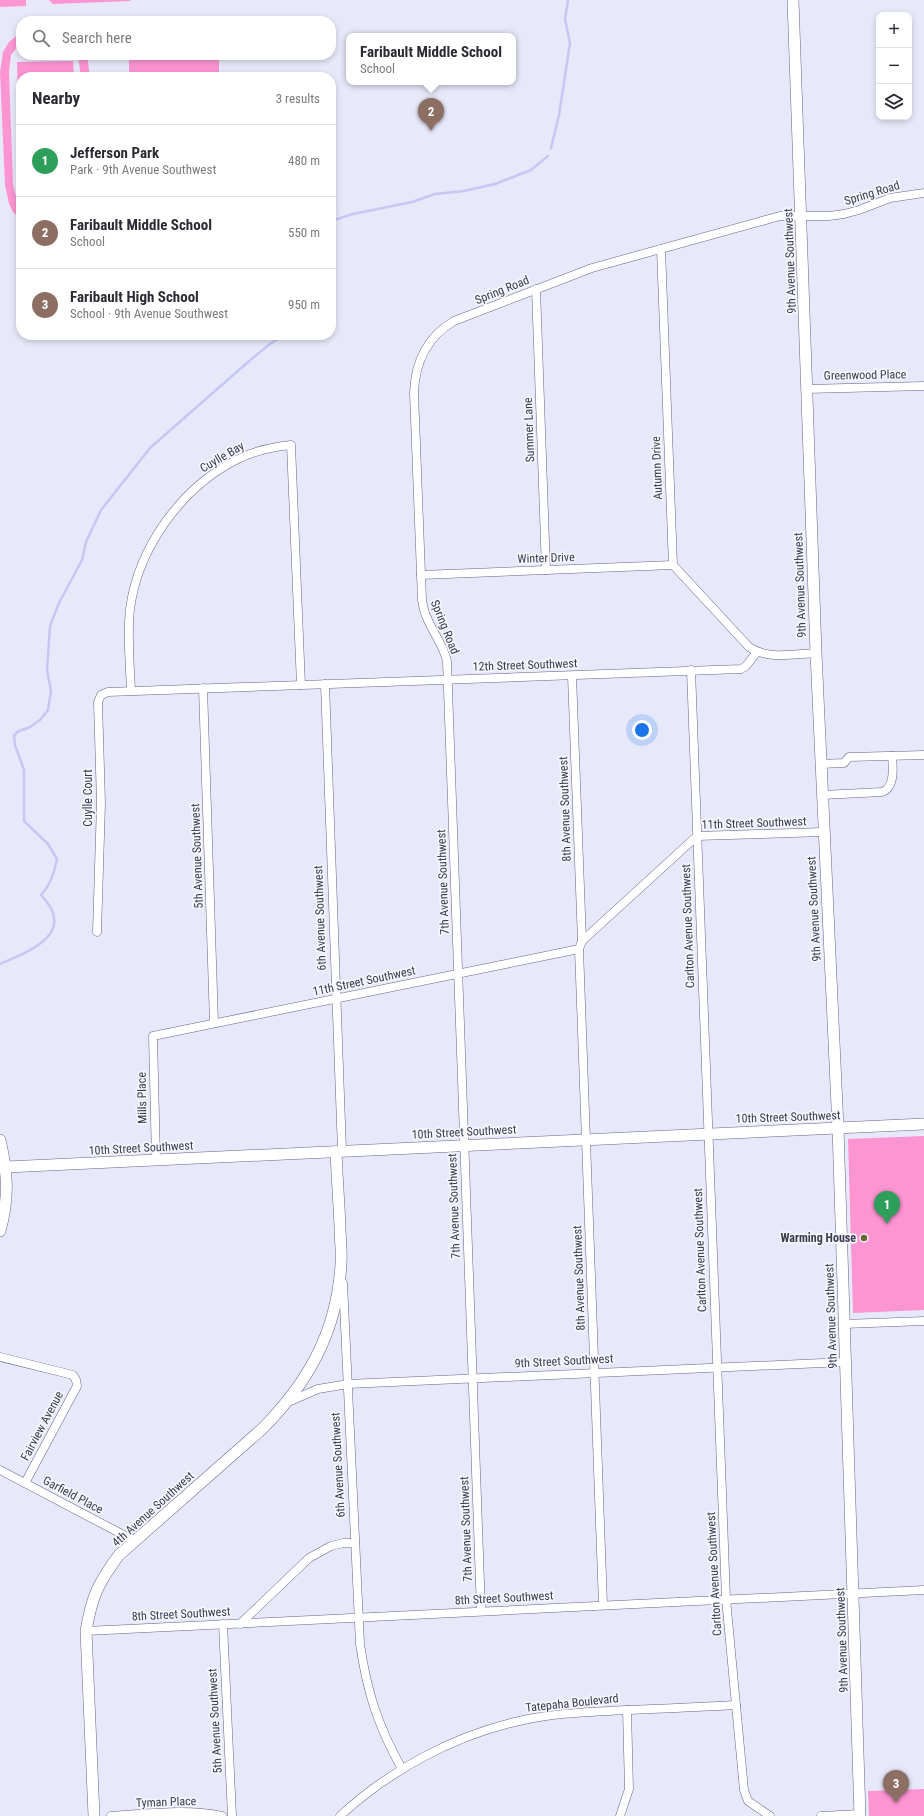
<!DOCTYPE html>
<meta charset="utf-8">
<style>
body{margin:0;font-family:"Roboto Condensed",sans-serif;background:#f7f7f7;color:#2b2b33}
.controls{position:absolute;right:12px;top:12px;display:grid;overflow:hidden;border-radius:8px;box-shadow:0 2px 6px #0003}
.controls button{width:36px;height:36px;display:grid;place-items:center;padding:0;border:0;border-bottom:1px solid #e1e1e2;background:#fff;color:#2b2b33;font:20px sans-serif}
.you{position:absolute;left:642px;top:730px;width:14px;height:14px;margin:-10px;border:3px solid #fff;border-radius:50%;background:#1a73e8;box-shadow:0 0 0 6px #1a73e833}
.badge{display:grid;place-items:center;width:26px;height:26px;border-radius:50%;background:#6a6532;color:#fff;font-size:13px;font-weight:700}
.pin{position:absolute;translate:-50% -33px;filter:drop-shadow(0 1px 2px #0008)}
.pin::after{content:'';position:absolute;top:21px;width:14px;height:12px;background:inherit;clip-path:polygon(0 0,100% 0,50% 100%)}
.popup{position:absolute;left:346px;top:33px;width:170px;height:52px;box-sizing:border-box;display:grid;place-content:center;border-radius:8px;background:#fff;filter:drop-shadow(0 1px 3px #0005);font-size:13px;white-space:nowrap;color:#7c7c81}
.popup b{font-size:15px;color:#2b2b33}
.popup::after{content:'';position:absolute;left:50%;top:100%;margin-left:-8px;border:8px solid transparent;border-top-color:#fff}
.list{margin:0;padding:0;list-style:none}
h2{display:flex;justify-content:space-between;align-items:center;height:52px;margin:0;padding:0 16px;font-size:17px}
h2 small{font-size:13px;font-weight:400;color:#7c7c81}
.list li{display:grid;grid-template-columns:26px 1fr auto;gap:12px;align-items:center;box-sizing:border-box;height:72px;padding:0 16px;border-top:1px solid #e1e1e2}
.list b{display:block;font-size:15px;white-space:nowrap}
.list p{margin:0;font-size:13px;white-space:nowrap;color:#7c7c81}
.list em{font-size:13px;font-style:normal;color:#7c7c81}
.icon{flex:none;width:22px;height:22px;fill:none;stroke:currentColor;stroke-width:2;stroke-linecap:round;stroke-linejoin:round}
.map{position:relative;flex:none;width:924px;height:1816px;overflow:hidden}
.search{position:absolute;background:#fff;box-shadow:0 2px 6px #0003;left:16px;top:16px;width:320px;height:44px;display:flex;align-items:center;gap:10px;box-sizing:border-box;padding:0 14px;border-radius:16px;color:#7c7c81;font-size:15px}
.panel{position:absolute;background:#fff;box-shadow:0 2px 6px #0003;left:16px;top:72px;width:320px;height:268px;border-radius:16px}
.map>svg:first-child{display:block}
</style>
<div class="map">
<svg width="924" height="1816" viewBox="0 0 924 1816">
<rect width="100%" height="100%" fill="#e7e8f9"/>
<!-- green -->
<g fill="#fd95d3">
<polygon points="0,0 26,0 26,6 0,7"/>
<polygon points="49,0 131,0 130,1 53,4"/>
<path d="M21,32V42L11,55L9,72L13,184C15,197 21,207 21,220L13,212L9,204L5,185L0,72L3,52L9,42Z"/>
<polygon points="78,55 87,55 90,77 81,77"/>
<polygon points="129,55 219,55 219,77 132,77 129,71"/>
<polygon points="73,61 74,77 21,77 20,190 17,62"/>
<polygon points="924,1136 924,1310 853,1313 848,1139"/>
<polygon points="924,1789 924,1816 869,1816 868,1791"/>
</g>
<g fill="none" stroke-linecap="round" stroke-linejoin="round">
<!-- stream -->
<g stroke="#c6c7f3" stroke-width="2.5">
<polyline points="551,148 559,115 570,43 565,19 568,0"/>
<polyline points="331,221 353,214 412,202 435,194 464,191 495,184 531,170 548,156"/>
<path d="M0,964C30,951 78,933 41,895C51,884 54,873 57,859L48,844L24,821V770L15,745L14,736L17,732L30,727L40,720L48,710L51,691L47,670L50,626L59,603L82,560L86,542L101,510L150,448L248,362L270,344L284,335"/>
</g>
<defs>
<g id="street">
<path d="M661,249L673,565L749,647C768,660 793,654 816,653"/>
<polyline points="536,289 546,570"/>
<polyline points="807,389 924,386"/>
<polyline points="421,575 673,565"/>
<polyline points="691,670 726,1599 744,1790 748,1801 770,1816"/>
<polyline points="572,676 582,941 579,949 603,1605"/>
<polyline points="325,684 342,1151"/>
<polyline points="203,688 214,1023"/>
<path d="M131,691C130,664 127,635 130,609C138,548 181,488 236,460C253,451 272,447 291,445L301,685"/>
<polyline points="820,764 844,763 849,757 924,755"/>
<path d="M822,795L882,792C895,788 893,767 892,756"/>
<polyline points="97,932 101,803 98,702 101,695 108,692 741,669 746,666 757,652"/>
<polyline points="582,941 697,836 823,832"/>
<polyline points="156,1160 153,1036 579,949"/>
<path d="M343,1283L360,1644C367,1692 378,1726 402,1769"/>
<polyline points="844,1324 924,1321"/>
<polyline points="0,1357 73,1375 76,1380 77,1386 25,1483"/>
<polyline points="288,1402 318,1389 348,1384 845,1362"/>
<polyline points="0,1470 135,1541"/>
<path d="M481,1611L447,661C443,644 433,633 427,618C424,612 423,606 422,600L414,393C415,362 427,337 454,321L592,268L780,216H829L844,214L859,210L890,198L924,193"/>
<polyline points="223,1624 232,1816"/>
<polyline points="240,1624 309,1558 331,1546 343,1543 355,1543"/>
<polyline points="86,1631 924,1590"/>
<path d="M111,1816C147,1814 186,1808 222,1816"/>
<path d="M340,1816C390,1770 453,1736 519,1721C554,1713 589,1712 625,1710C662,1709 699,1707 736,1705"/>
<polyline points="620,1816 629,1789 627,1710"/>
<polyline points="821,1816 860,1814"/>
</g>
<g id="secondary">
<polyline points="793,0 816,653 838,1128 860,1816"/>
<path d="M0,1140C8,1174 9,1198 0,1231"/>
<polyline points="6,1167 924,1124"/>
<path d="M94,1816L86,1631C92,1596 98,1583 119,1555L262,1429C309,1382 337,1331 341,1264C342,1252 340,1239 340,1227C339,1202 337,1177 336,1152"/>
</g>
</defs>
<!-- street casing -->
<use href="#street" stroke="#64648a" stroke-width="9"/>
<!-- secondary casing -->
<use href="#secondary" stroke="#64648a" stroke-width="12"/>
<!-- street -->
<use href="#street" stroke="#fff" stroke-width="8"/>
<!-- secondary -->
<use href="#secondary" stroke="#fff" stroke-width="11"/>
</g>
<!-- markers -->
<circle fill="#6a6532" stroke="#f5f6fe" stroke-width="1.5" cx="864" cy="1238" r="4"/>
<g text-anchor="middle" stroke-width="3.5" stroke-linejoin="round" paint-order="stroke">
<!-- street labels -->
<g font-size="12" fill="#3b3b4c" stroke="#f5f6fe">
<text transform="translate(872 193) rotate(-17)" y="4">Spring Road</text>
<text transform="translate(790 261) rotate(-92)" y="4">9th Avenue Southwest</text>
<text transform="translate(502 290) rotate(-22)" y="4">Spring Road</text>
<text transform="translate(865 375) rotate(-1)" y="4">Greenwood Place</text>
<text transform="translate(529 430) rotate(-92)" y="4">Summer Lane</text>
<text transform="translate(222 457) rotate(-30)" y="4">Cuylle Bay</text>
<text transform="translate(657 468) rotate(-92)" y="4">Autumn Drive</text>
<text transform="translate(546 558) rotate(-2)" y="4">Winter Drive</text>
<text transform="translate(800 585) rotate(-92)" y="4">9th Avenue Southwest</text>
<text transform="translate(445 627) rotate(68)" y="4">Spring Road</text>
<text transform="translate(525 665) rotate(-2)" y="4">12th Street Southwest</text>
<text transform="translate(88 798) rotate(-90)" y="4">Cuylle Court</text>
<text transform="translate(565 809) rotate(-92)" y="4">8th Avenue Southwest</text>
<text transform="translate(754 823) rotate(-2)" y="4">11th Street Southwest</text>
<text transform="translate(197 856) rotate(-92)" y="4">5th Avenue Southwest</text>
<text transform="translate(443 882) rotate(-92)" y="4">7th Avenue Southwest</text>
<text transform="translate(814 909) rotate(-93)" y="4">9th Avenue Southwest</text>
<text transform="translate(320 918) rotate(-92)" y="4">6th Avenue Southwest</text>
<text transform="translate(688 926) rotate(-92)" y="4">Carlton Avenue Southwest</text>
<text transform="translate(364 981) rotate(-12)" y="4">11th Street Southwest</text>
<text transform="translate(142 1098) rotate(-91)" y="4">Mills Place</text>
<text transform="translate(788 1117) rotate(-2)" y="4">10th Street Southwest</text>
<text transform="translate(464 1132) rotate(-3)" y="4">10th Street Southwest</text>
<text transform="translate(141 1148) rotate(-3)" y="4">10th Street Southwest</text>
<text transform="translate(454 1206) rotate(-92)" y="4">7th Avenue Southwest</text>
<text transform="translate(700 1250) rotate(-92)" y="4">Carlton Avenue Southwest</text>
<text transform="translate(579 1278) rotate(-92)" y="4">8th Avenue Southwest</text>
<text transform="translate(831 1316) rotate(-92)" y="4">9th Avenue Southwest</text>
<text transform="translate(564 1361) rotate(-3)" y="4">9th Street Southwest</text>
<text transform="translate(42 1426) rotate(-62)" y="4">Fairview Avenue</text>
<text transform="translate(338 1465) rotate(-93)" y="4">6th Avenue Southwest</text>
<text transform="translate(73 1495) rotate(28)" y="4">Garfield Place</text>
<text transform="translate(153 1509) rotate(-42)" y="4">4th Avenue Southwest</text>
<text transform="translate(466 1529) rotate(-92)" y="4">7th Avenue Southwest</text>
<text transform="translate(714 1574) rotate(-93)" y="4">Carlton Avenue Southwest</text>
<text transform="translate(504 1598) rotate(-3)" y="4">8th Street Southwest</text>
<text transform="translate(181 1614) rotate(-3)" y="4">8th Street Southwest</text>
<text transform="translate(842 1640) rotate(-92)" y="4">9th Avenue Southwest</text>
<text transform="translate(572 1703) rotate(-6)" y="4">Tatepaha Boulevard</text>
<text transform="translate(215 1721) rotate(-93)" y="4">5th Avenue Southwest</text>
<text transform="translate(166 1802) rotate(-2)" y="4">Tyman Place</text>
</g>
<!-- poi labels -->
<g font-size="12" font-weight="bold" fill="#3b3b4c" stroke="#f5f6fe" text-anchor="end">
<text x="856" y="1242">Warming House</text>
</g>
</g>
</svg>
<div class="controls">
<button>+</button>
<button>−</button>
<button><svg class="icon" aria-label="layers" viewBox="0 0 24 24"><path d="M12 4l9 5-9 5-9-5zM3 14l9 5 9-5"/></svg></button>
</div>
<div class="you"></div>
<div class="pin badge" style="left:887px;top:1224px;background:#2e9e5b">1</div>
<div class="pin badge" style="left:431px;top:131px;background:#8d6e63">2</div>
<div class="popup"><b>Faribault Middle School</b>School</div>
<div class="pin badge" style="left:896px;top:1803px;background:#8d6e63">3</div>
<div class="search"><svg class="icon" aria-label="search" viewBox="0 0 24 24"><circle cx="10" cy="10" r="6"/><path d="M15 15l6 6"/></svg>Search here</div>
<section class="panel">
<h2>Nearby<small>3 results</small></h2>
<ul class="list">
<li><span class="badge" style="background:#2e9e5b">1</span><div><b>Jefferson Park</b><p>Park · 9th Avenue Southwest</p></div><em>480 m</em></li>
<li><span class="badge" style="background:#8d6e63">2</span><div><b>Faribault Middle School</b><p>School</p></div><em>550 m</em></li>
<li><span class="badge" style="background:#8d6e63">3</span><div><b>Faribault High School</b><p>School · 9th Avenue Southwest</p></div><em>950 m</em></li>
</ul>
</section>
</div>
